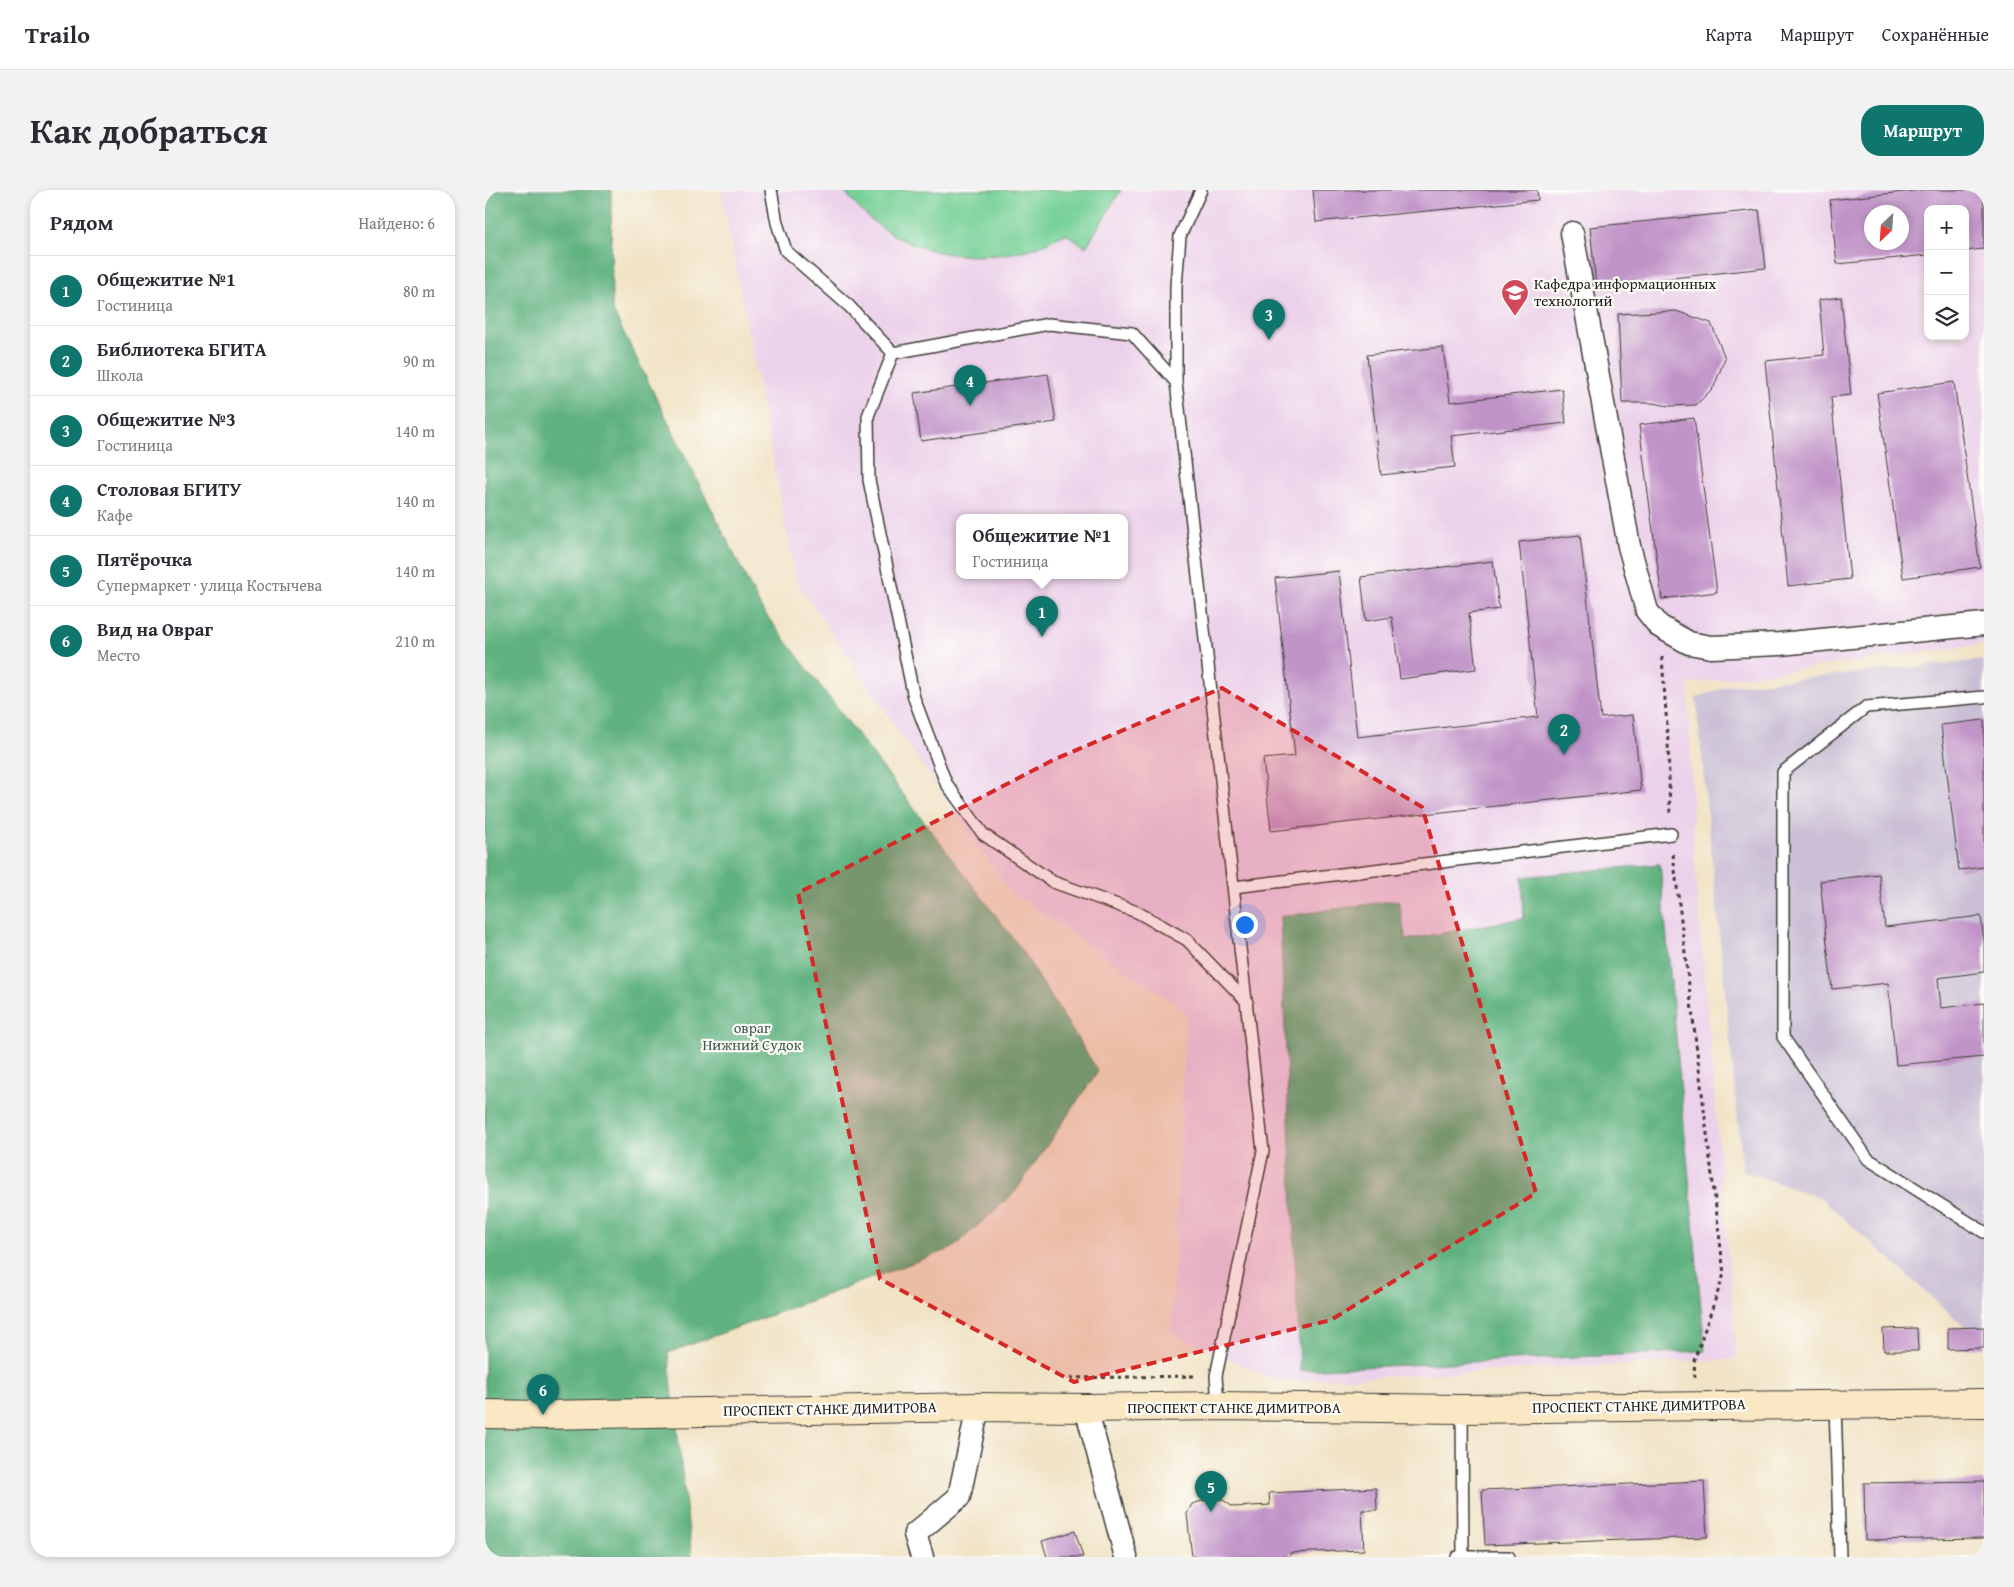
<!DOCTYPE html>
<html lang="ru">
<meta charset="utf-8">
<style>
body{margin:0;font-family:"Gentium Book Plus",serif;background:#f2f2f3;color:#2b2b33}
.controls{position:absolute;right:15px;top:15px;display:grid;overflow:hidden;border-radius:10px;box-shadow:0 2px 8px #0003}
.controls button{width:45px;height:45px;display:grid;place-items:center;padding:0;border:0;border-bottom:1px solid #e1e1e2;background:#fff;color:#2b2b33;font:25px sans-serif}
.compass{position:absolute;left:1379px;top:15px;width:45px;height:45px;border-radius:50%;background:#fff;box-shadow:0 2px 8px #0003;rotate:205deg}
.you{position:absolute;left:759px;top:734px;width:18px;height:18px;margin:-12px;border:4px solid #fff;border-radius:50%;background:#1a73e8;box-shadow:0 0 0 8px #1a73e833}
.badge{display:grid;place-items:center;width:32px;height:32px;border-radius:50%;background:#0f766e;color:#fff;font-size:16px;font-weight:700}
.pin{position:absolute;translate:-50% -41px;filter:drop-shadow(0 1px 2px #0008)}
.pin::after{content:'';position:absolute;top:26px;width:18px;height:15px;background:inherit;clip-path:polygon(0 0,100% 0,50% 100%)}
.popup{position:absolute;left:471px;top:324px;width:172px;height:65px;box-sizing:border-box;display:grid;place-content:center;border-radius:10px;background:#fff;filter:drop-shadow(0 1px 4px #0005);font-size:16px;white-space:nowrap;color:#7c7c81}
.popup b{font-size:19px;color:#2b2b33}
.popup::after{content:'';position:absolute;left:50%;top:100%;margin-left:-10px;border:10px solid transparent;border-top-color:#fff}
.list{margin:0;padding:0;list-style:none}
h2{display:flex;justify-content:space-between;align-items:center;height:65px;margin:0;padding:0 20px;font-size:21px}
h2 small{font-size:16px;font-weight:400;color:#7c7c81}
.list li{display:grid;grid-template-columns:32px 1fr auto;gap:15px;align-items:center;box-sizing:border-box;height:70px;padding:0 20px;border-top:1px solid #e1e1e2}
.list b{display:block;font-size:19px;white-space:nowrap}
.list p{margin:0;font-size:16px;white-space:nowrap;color:#7c7c81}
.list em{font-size:16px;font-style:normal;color:#7c7c81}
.icon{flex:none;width:28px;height:28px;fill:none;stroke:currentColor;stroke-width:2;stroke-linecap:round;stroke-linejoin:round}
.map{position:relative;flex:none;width:1499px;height:1367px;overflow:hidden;border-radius:20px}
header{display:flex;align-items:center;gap:30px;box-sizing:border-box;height:70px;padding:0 25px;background:#fff;border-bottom:1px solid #e1e1e2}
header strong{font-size:24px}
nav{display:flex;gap:28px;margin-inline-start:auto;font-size:18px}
.intro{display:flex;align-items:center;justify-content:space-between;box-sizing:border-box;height:120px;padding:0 30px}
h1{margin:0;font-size:35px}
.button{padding:12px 22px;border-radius:20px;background:#0f766e;color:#fff;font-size:18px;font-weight:700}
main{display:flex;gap:30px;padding:0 30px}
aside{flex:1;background:#fff;border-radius:20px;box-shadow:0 2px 8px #0003}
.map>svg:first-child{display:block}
</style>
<header>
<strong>Trailo</strong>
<nav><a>Карта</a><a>Маршрут</a><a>Сохранённые</a></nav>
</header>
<div class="intro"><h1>Как добраться</h1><a class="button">Маршрут</a></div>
<main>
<aside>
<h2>Рядом<small>Найдено: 6</small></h2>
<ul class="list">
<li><span class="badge">1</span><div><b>Общежитие №1</b><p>Гостиница</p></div><em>80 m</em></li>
<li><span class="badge">2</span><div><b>Библиотека БГИТА</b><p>Школа</p></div><em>90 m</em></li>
<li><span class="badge">3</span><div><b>Общежитие №3</b><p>Гостиница</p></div><em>140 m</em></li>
<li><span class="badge">4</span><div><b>Столовая БГИТУ</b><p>Кафе</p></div><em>140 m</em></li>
<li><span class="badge">5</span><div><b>Пятёрочка</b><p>Супермаркет · улица Костычева</p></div><em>140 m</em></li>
<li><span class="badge">6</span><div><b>Вид на Овраг</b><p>Место</p></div><em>210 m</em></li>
</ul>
</aside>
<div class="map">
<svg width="1499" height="1367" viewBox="0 0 1499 1367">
<rect width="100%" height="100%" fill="#fdfcf7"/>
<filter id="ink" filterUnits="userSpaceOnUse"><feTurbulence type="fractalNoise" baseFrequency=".02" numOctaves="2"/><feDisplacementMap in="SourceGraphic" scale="10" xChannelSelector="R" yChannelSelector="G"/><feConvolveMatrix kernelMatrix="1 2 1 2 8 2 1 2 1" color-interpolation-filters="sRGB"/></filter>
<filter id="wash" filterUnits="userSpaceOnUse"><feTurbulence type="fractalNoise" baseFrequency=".0096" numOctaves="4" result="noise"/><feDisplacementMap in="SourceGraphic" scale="20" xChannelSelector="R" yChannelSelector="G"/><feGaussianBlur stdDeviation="1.12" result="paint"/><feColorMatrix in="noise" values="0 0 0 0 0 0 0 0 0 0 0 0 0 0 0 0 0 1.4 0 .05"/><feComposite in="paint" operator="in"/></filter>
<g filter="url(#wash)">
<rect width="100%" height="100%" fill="#f1e3c6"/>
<!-- built -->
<path fill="#ecd1ea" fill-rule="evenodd" d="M236,0H1499V454L1203,494L1209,664L1252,1169L792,1191L686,1142L701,821L524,701L311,391ZM1443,19H1480V146H1443ZM1386,22H1416V52H1386ZM474,328H640V386H474Z"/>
<!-- industrial -->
<polygon fill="#cbbfd5" points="1499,470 1499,1137 1480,1137 1336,1008 1258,981 1211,508 1243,496"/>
<!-- green -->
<path fill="#76d097" stroke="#49765a" d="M359,0H636L601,57L581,44C568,49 555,57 542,60C473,76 401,60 359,0Z"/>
<!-- forest -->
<g fill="#60b280" stroke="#3e674e">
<polygon points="0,0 126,0 127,119 276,418 534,756 613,881 530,1002 468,1058 183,1163 207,1367 0,1367"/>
<polygon points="1175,674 1220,1161 815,1180 795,727 913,710 921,750 1039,728 1037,687"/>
</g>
<g id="blocks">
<!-- building -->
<g fill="#c194c8" fill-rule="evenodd">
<polygon points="828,0 1052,0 1053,10 831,32"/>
<path d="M1437,0H1499V59L1480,61V19H1443V65L1352,74L1345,10ZM1386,22H1416V52H1386Z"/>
<polygon points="1274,20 1281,78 1111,96 1105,37"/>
<polygon points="1356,107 1366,205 1346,207 1365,389 1303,396 1280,171 1339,165 1334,110"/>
<polygon points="1191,121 1226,133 1240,168 1229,197 1211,215 1184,216 1167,213 1137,213 1133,124"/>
<polygon points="958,157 965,212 1077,199 1081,233 966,246 970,277 896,285 882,165"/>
<polygon points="563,184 571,232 436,251 429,203"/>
<polygon points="1469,192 1495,377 1418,388 1392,203"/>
<polygon points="1209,228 1232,402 1177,409 1154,235"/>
<polygon points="1095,345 1116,528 1148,525 1156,600 786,641 778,569 810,566 790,388 854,381 872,547 1053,527 1034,352"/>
<polygon points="1008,371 1014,419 984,423 991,479 915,489 907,427 881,431 876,387"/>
<polygon points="1499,530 1499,677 1474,680 1456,535"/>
<polygon points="1394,684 1400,737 1496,726 1499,751 1499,782 1453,788 1456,818 1499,813 1499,867 1411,875 1403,793 1347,799 1335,691"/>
<polygon points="1499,1137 1499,1158 1463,1159 1463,1138"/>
<polygon points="1432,1138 1433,1161 1399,1161 1398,1139"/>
<polygon points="1219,1291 1222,1347 1000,1355 997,1300"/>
<polygon points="1499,1291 1499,1348 1380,1350 1379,1293"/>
<polygon points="891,1298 892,1320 877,1320 879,1360 805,1363 805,1367 707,1367 702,1324 707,1314 728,1308 738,1310 748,1317 785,1315 784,1303"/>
<polygon points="590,1341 598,1367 562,1367 557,1351"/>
</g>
</g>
</g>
<g filter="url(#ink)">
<use href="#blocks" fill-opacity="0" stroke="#3c3a36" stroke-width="1"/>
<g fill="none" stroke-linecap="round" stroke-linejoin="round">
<defs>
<g id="lane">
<polyline points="286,0 292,33 301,61 364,116 408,163"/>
<polyline points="691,192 691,96 695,46 716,0"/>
<polyline points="1499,507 1381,517 1298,582 1298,847 1383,969 1499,1042"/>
<polyline points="749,697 1186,644"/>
<polyline points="1350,1215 1355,1367"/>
<polyline points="733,1216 731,1186 778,961 691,192 647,143 564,134 408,163 383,226 384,290 429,508 461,593 498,644 568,692 652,722 702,750 762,812"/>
<polyline points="977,1219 978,1367"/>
<polyline points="972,1367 1024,1367"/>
</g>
<g id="street">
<polyline points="1087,43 1144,356 1162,421 1174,436 1204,453 1226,457 1295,454 1499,434"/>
<polyline points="601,1218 641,1367"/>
<polyline points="437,1367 430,1344 474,1307 493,1217"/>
</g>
<polyline id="secondary" points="0,1224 58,1225 493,1217 601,1218 733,1216 977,1219 1499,1213"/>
</defs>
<!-- lane casing -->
<use href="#lane" stroke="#3c3a36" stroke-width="14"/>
<!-- street casing -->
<use href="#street" stroke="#3c3a36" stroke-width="25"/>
<!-- secondary casing -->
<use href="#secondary" stroke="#3c3a36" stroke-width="30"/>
<!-- path -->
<g stroke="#3c3a36" stroke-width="3" stroke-dasharray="4 4" stroke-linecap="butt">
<polyline points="1177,467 1183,551 1185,625"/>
<polyline points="1188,664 1239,1084 1209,1171 1210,1189"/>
<polyline points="585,1188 712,1186"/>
</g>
<!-- lane -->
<use href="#lane" stroke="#fff" stroke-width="11"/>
<!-- street -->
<use href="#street" stroke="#fff" stroke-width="22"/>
<!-- secondary -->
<use href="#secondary" stroke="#fae7c3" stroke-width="28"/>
</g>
</g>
<!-- marked area -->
<path fill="#d62828" fill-opacity="0.2" stroke="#d62828" stroke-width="4" stroke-dasharray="10 6" stroke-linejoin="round" d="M737,498L937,617L1051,1003L846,1130L589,1192L395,1089L313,703L568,570Z"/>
<!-- icons -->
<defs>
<symbol id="university-pin" viewBox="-11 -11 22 30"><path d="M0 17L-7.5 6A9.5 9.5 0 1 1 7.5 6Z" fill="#d1495b" stroke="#fdfcf7"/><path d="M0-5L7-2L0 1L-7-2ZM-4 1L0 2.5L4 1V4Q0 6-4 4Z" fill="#fff"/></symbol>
</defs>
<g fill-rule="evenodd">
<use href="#university-pin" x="1014" y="87" width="32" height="43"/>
</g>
<g text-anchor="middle" stroke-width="4.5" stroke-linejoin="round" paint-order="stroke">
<!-- poi labels -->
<g font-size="15" fill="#1c1c1c" stroke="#fdfcf7" text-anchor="start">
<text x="1049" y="99">Кафедра информационных<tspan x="1049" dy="17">технологий</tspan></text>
</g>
<!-- park labels -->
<g font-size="15" fill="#3c5b47" stroke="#fdfcf7">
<text x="267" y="843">овраг<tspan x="267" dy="17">Нижний Судок</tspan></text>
</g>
<!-- street labels -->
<g font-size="15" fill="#1c1c1c" stroke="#fdfcf7">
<text transform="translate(1154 1216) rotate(-1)" y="5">ПРОСПЕКТ СТАНКЕ ДИМИТРОВА</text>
<text x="749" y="1223">ПРОСПЕКТ СТАНКЕ ДИМИТРОВА</text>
<text transform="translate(345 1219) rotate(-1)" y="5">ПРОСПЕКТ СТАНКЕ ДИМИТРОВА</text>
</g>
</g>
</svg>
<div class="controls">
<button>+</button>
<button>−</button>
<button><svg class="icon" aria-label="layers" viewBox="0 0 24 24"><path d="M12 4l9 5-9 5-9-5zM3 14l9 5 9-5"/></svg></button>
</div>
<svg class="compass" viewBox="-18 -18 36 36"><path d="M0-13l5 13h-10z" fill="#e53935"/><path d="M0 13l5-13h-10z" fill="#7c7c81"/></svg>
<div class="you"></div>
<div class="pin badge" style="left:557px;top:447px">1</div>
<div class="popup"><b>Общежитие №1</b>Гостиница</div>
<div class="pin badge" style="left:1079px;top:565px">2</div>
<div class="pin badge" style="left:784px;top:150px">3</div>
<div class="pin badge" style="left:485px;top:216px">4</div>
<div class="pin badge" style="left:726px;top:1322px">5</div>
<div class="pin badge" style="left:58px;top:1225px">6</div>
</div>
</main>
